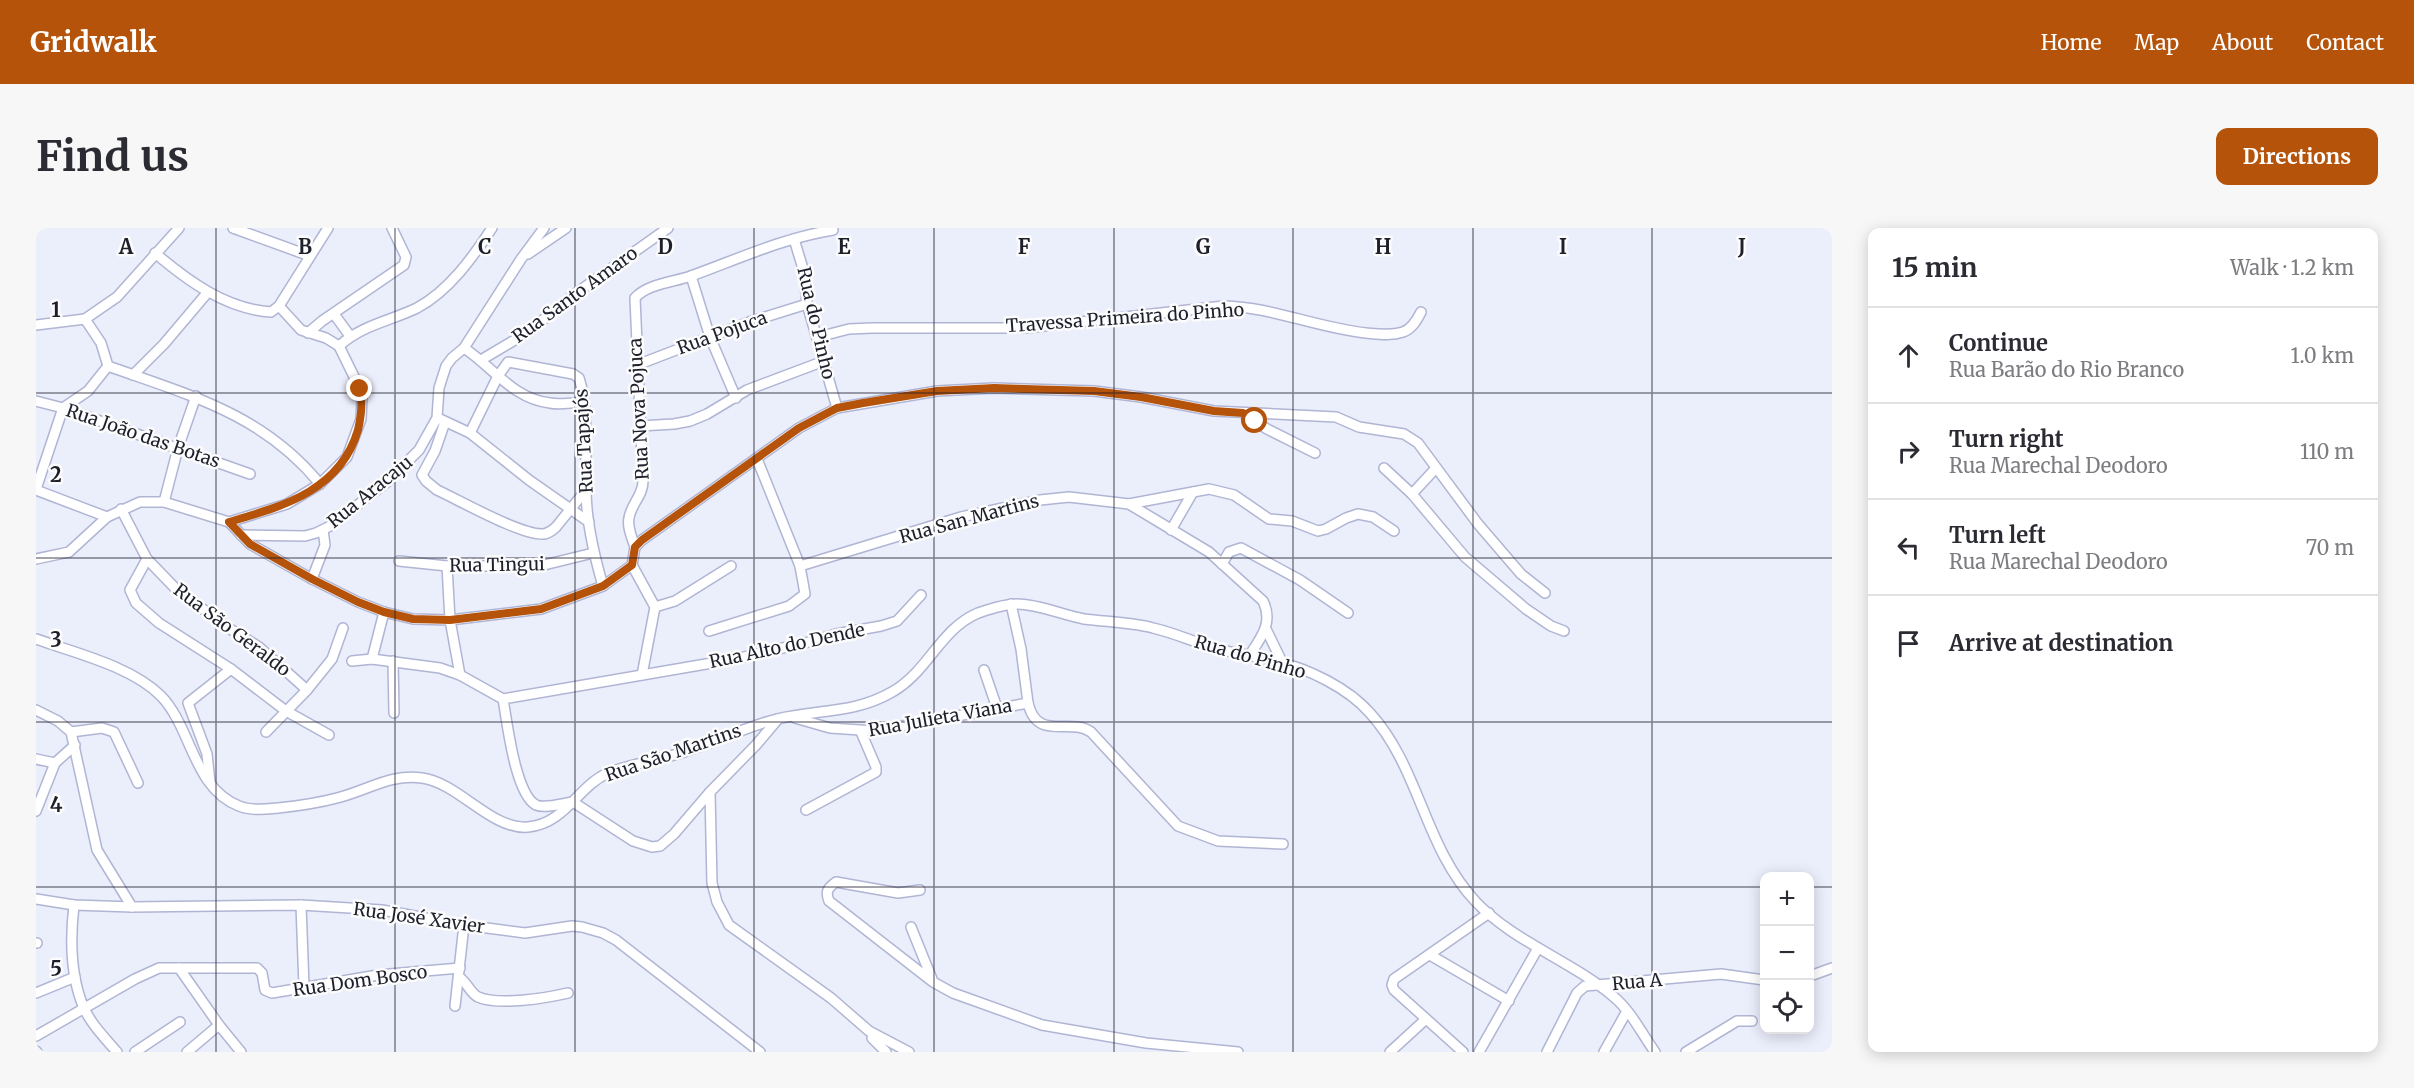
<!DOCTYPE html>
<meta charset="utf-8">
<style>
body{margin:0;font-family:Merriweather,serif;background:#f7f7f7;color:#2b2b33}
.controls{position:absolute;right:18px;bottom:18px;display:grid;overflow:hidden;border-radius:12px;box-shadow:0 3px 15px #0003}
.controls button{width:54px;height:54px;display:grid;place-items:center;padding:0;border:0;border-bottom:2px solid #e1e1e2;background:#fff;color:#2b2b33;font:30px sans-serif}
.stop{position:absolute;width:18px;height:18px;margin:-14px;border:4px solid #b45309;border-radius:50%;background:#fff}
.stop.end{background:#b45309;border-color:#fff;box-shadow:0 2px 6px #0008}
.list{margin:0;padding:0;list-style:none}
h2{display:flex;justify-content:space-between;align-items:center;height:78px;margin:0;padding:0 24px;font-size:26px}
h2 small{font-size:20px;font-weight:400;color:#7c7c81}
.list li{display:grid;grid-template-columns:39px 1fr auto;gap:18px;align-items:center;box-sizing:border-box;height:96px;padding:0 24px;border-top:2px solid #e1e1e2}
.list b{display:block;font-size:22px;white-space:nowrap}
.list p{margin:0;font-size:20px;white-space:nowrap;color:#7c7c81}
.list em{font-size:20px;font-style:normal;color:#7c7c81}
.icon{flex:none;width:33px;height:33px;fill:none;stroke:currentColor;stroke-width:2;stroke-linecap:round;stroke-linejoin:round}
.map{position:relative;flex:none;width:1796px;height:824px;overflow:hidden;border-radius:12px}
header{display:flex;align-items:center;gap:36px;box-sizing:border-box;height:84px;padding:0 30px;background:#b45309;color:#fff}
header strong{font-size:28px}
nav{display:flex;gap:33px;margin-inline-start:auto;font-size:21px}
.intro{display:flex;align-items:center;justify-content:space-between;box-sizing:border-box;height:144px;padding:0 36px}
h1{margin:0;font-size:42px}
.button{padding:15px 27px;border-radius:12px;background:#b45309;color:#fff;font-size:21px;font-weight:700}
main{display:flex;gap:36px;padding:0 36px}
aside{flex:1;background:#fff;border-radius:12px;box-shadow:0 3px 15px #0003}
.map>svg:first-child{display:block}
</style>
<header>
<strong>Gridwalk</strong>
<nav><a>Home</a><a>Map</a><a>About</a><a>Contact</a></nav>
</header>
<div class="intro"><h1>Find us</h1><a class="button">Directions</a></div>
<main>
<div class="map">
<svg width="1796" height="824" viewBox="0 0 1796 824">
<rect width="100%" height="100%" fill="#ebeefb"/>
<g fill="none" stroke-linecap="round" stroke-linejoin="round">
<defs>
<g id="minor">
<polyline points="197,0 274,28"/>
<polyline points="758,11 768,44 771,76 801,180"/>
<path d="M119,25C152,53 190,81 235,84L243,78L292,0"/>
<polyline points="492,26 530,0"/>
<polyline points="655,48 674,109 700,170"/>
<polyline points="243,78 265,102 290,110 303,118"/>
<polyline points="298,86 314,108"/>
<path d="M49,91L65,115L72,138C153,167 227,186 284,256"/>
<polyline points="0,97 49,91 81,69 143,0"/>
<polyline points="272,105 286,93 368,37 370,29 356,0"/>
<path d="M782,109L813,101L836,100H990L1188,78C1236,79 1282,100 1330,105C1342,106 1355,108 1367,104C1376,101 1381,92 1385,84"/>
<path d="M303,118C326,97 354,93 381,80C413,63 437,29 456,0"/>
<path d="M428,120C457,139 477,171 514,175C524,177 536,175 547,174"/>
<polyline points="445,132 492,104 539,66 632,0"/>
<polyline points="601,137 713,94 771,76"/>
<polyline points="97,147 128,116 172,64"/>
<polyline points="0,173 27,180 214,246"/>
<polyline points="27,180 52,163 72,138"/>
<polyline points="1207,185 1231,201 1279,225"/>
<polyline points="404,191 434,205 493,252 553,294"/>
<path d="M409,194L399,223L386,247L390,253L401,262C423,272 486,308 508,306C513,305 516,303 520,299L550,262"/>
<polyline points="604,198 638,196 654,193 671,186 711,162 788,133"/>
<path d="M434,205L462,148L472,134L537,146L543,150C553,179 549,230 550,261C550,294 558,327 567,358"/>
<polyline points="1348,240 1376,266 1429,329 1490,381 1515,398 1528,403"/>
<polyline points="0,261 27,180"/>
<polyline points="0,262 71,289"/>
<polyline points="1376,266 1400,240"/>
<polyline points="128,274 142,220 160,168"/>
<polyline points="1093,276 1173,261 1198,267 1233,291 1256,293 1282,303 1290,301 1310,290 1322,286 1337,289 1358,303"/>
<polyline points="85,281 111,331 140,361 191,399 223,419 271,462"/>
<polyline points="193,294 214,316 276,351 322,374 348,384 377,391 414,392 505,381 567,358 596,337 599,319 606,312 763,200 801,180 901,163 958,160 1058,163 1105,169 1178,183 1300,189 1323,199 1368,206 1382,215 1442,296 1485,346 1509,365"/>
<polyline points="1135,302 1157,264"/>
<polyline points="205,307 269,308 280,305 296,297 351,254 383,222 401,190 403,160 410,138 416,130 428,120 485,31 508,0"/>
<path d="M599,319C596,310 591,299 593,290C595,276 607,268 607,253L599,70C611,56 638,54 655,48C702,31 747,10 797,2"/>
<polyline points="0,331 33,324 71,289 104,274 128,274 193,294 251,276 284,256 311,229 325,191 326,170 324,161 303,118"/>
<polyline points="111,331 94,362 100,375 123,395 195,441 250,483 293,507"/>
<polyline points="363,333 411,338 504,338 557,325"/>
<polyline points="1186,336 1193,324 1205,320 1264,352 1312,385"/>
<polyline points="596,337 619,379 606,447"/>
<polyline points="411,338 414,392 424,447"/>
<path d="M764,338L925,289L1004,272L1033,269L1093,276L1173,324L1227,373C1238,395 1224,411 1213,428"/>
<polyline points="276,351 289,317 287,302"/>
<polyline points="619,379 639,373 695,338"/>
<polyline points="1230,401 1246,434"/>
<polyline points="673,403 753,378 769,366 764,338 721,231"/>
<path d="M0,411C39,425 95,438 125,468C156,500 157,560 203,578C215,583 230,581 242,580C262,578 282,575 301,570C330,563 356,545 386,550C423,555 455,602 492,599C529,596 542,558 572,545C597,535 624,532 648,524C680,514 709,499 741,491C782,481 818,486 856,464C892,444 904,401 942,385C954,381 968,376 981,376C1003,376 1026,387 1048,391C1071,394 1094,394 1117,400C1139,405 1160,415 1182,421C1201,426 1221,428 1240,433C1273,441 1312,460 1334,485C1384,540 1388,619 1440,674C1478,714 1536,733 1578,769C1595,783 1606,806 1619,824"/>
<polyline points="336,431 348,384"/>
<polyline points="316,433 336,431 404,440 424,447 467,471 699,431 777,413 800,406 845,398 861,393 885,367"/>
<polyline points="357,433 358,485"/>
<polyline points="948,442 961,480"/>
<path d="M467,471C471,493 479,566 500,577C509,581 528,575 537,574L597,613L616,619L624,618L638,606L674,564L720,517L742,491"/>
<path d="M992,475C1001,514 1034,489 1055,504L1142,598L1182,613L1247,616"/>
<polyline points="0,482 22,493 35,504 61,622 96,679"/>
<polyline points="759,490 794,500 839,503 992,475 985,421 975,376"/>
<polyline points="35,504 66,500 78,504 102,555"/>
<polyline points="230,504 271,462 296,431 307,400"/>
<polyline points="0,531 19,535"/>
<polyline points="174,555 171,526 152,475 195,441"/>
<polyline points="674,564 676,655 681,674 693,697 795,770 833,803 873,824"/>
<polyline points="770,582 840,544 840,539 825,504"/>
<polyline points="0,583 19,535 39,517"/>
<path d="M884,662L862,665L800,654C792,660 789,663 793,673L897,754L917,765L1006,797L1110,815L1202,824"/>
<polyline points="0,671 38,677 96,679 265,677 346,682 428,697 489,705 536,698 546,699 567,705 580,712 724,824"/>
<path d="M38,677C34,711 34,746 47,778C54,795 69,810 81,824"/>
<polyline points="265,677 268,759"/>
<polyline points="875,699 896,751"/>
<polyline points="0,715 1,715"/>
<polyline points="1394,727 1473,773"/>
<polyline points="143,740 183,797 205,824"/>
<polyline points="1774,748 1796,740"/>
<path d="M423,749C431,754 434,765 442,769C463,778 510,770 532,765"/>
<polyline points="0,765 39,749"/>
<polyline points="419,778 428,697"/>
<polyline points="0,808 99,751 123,740 221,740 226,745 229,762 236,765 342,747 424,740"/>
<polyline points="836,810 850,824"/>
<polyline points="0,823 1,824"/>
<polyline points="99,824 144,794"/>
<polyline points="151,824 183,797"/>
<polyline points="1354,824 1390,791"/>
<polyline points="1427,824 1358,762 1356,757 1358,751 1453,685"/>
<polyline points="1443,824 1502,720"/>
<polyline points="1511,824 1541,765 1549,758 1685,746 1728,752"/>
<polyline points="1568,824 1591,783"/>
<polyline points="1650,824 1701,793 1716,793"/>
</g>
</defs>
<!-- minor casing -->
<use href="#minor" stroke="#b0b5d4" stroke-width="12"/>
<!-- minor -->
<use href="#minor" stroke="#fff" stroke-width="9"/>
</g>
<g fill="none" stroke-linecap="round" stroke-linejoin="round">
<!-- route -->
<path stroke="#b45309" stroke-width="8" d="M324,161C327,175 325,189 322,202C304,263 247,278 193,294L214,316L276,351L322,374L348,384L377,391L414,392L505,381L567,358L596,337L599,319L606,312L763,200L801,180L827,175L901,163L958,160L1058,163L1105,169L1178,183L1207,185L1219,193"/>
</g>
<!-- grid -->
<path fill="none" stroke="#1d1f2b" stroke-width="1.5" stroke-opacity="0.55" d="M180,0V824M359,0V824M539,0V824M718,0V824M898,0V824M1078,0V824M1257,0V824M1437,0V824M1616,0V824M0,165H1796M0,330H1796M0,494H1796M0,659H1728M1774,659H1796"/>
<g text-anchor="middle" stroke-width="5" stroke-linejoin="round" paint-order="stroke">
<!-- street labels -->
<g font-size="18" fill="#1d1f2b" stroke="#fcfcfc">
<text transform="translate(539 67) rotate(-36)" y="6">Rua Santo Amaro</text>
<text transform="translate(1089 90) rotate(-4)" y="6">Travessa Primeira do Pinho</text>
<text transform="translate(780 95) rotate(77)" y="6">Rua do Pinho</text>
<text transform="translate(686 105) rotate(-20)" y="6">Rua Pojuca</text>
<text transform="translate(603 181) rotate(-93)" y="6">Rua Nova Pojuca</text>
<text transform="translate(107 208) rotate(19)" y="6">Rua João das Botas</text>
<text transform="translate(548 213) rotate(-93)" y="6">Rua Tapajós</text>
<text transform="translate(334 264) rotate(-39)" y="6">Rua Aracaju</text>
<text transform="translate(933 291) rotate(-15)" y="6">Rua San Martins</text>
<text transform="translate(461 337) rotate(-1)" y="6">Rua Tingui</text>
<text transform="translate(196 402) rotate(37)" y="6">Rua São Geraldo</text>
<text transform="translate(751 418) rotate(-12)" y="6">Rua Alto do Dende</text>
<text transform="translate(1214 429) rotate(16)" y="6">Rua do Pinho</text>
<text transform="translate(904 490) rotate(-10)" y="6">Rua Julieta Viana</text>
<text transform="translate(637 525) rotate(-19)" y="6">Rua São Martins</text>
<text transform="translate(383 690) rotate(8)" y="6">Rua José Xavier</text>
<text transform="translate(324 753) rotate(-8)" y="6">Rua Dom Bosco</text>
<text transform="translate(1601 754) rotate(-5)" y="6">Rua A</text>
</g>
</g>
<g font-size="20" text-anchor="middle" font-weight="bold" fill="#1d1f2b" stroke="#fcfcfc" stroke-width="5" stroke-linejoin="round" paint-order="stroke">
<text x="90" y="26">A</text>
<text x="269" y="26">B</text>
<text x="449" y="26">C</text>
<text x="629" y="26">D</text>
<text x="808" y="26">E</text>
<text x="988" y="26">F</text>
<text x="1167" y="26">G</text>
<text x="1347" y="26">H</text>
<text x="1527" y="26">I</text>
<text x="1706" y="26">J</text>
<text x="20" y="89">1</text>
<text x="20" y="254">2</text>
<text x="20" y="419">3</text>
<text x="20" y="584">4</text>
<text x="20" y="748">5</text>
</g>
</svg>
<div class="controls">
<button>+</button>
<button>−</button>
<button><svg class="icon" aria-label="locate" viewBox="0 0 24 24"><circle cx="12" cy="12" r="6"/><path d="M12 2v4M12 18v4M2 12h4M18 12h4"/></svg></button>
</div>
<div class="stop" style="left:1219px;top:193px"></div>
<div class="stop end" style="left:324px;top:161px"></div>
</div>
<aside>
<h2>15 min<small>Walk · 1.2 km</small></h2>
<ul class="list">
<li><svg class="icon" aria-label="ahead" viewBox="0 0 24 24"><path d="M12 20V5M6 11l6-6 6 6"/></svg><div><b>Continue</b><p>Rua Barão do Rio Branco</p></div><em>1.0 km</em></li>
<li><svg class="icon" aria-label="right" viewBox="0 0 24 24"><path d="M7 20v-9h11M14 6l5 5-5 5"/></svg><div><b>Turn right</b><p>Rua Marechal Deodoro</p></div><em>110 m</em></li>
<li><svg class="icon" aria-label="left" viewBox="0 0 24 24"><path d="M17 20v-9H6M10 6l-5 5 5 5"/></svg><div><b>Turn left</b><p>Rua Marechal Deodoro</p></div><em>70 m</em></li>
<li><svg class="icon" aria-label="arrive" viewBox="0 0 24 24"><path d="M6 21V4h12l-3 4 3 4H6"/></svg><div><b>Arrive at destination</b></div></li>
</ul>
</aside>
</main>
